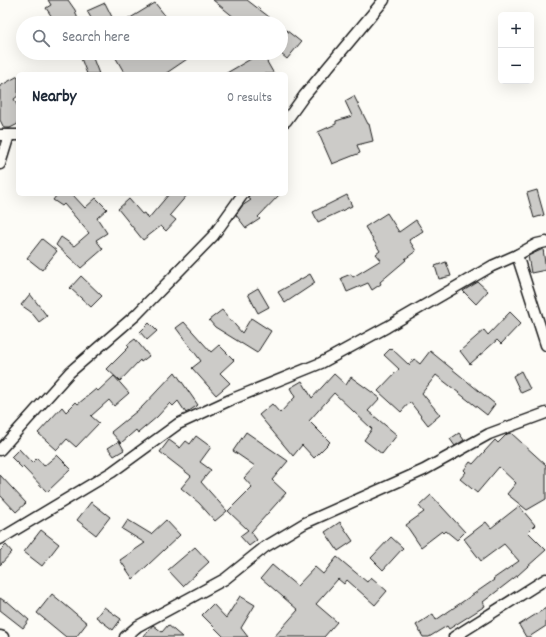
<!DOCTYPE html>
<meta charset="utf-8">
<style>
body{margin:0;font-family:Dekko,sans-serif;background:#f6f6f7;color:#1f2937}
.controls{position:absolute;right:12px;top:12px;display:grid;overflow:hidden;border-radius:6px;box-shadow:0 4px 16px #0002}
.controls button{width:36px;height:36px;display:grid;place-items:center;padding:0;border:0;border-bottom:1px solid #e0e1e3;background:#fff;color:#1f2937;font:20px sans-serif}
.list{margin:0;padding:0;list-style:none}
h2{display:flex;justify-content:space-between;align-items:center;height:52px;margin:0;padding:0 16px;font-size:17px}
h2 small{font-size:13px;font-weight:400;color:#747a83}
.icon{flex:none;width:22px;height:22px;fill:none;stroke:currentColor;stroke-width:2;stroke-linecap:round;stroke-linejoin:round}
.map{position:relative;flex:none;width:546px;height:637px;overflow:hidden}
.search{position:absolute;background:#fff;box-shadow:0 4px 16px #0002;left:16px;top:16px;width:272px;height:44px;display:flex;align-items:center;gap:10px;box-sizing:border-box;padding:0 14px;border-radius:22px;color:#747a83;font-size:15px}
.panel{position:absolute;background:#fff;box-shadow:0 4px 16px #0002;left:16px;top:72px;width:272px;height:124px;border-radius:6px}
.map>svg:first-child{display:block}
</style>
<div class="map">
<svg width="546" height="637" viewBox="0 0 546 637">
<rect width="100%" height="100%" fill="#fdfcf7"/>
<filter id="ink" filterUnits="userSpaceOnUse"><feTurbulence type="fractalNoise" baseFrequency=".025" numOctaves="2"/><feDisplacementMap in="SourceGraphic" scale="8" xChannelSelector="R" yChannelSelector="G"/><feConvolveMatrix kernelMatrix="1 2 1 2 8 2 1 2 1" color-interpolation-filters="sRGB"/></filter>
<g filter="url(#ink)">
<!-- building -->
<g fill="#cccbc8" stroke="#1c1c1c">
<polygon points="48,0 68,0 75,10 79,23 56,23 46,8 51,5"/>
<polygon points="213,0 247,0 277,23 243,23 236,17 235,18"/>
<polygon points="105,3 115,23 94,23 87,11"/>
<polygon points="155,3 171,23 122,23"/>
<polygon points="281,26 301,42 287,59 281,54"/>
<polygon points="79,53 91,53 99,74 87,74"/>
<polygon points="113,53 196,53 165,74 125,74"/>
<polygon points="262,53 274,74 225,74 261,53"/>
<polygon points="18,76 18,96 14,99 18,107 18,124 10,128 4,128 0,120 0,86"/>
<polygon points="354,96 368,124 369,124 373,141 357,145 360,153 332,164 318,132 336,124 336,121 352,116 345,101"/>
<polygon points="537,190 544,215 534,218 527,193"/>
<polygon points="55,194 72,194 85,208 96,198 107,209 97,218 107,233 96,240 103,249 81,268 56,245 61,237 74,246 89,233 64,204 62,206 53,200 56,196"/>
<polygon points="169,194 188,194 170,215 176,220 166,231 161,226 143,240 118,209 129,199 142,214 144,213 148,219"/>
<polygon points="249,194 280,194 258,217 260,219 246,228 236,215 242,206 251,200 248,198"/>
<polygon points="347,195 352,206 318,222 313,212"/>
<polygon points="387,213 399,232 416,220 423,231 409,240 416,251 405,259 406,260 380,282 381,284 372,290 368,283 347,292 341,278 351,274 353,277 381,260 376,254 380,251 365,227"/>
<polygon points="42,239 57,251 42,270 27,258"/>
<polygon points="543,249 546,270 531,273 528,256"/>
<polygon points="446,262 451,276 439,279 435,266"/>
<polygon points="310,274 315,283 285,303 278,292"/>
<polygon points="81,276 102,296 91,307 70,288"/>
<polygon points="478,282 488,291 476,304 463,291"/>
<polygon points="258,288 269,307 258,313 248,294"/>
<polygon points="30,294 47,316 39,322 31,312 21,305"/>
<polygon points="222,310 242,333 251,318 271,331 257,353 215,327 209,320"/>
<polygon points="510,312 521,323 501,344 497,340 470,364 460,351 484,330 488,335"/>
<polygon points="184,322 211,352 219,345 234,360 220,373 230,383 216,395 192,368 201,361 176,328"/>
<polygon points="149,323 157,331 147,340 140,332"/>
<polygon points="135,339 149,356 141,362 140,360 120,381 107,369 129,347 127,345"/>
<polygon points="391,348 409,365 414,359 420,364 430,351 495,404 487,415 436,375 422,393 440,415 428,425 410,402 401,412 378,391 399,369 384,355"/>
<polygon points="521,371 530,389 521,393 513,376"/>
<polygon points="175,372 198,405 186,413 178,401 173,406 170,403 157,417 138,433 136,430 121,443 111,432 142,407"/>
<polygon points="334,374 346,385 351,377 380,398 368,411 397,435 382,454 364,440 372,429 334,393 309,421 330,442 314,458 302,445 293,456 259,415 272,404 280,413 295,397 290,388 302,381 312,398"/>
<polygon points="114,376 129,393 114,406 109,400 91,416 99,423 76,447 67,439 57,450 38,433 62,407 66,412 76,402 78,404 96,389 98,391"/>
<polygon points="246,432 288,461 272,480 286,493 251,532 257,540 249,546 240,536 248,530 228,511 252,487 244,478 255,466 233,451"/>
<polygon points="459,433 464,440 455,446 450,439"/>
<polygon points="511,433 546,465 546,499 527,510 507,494 516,483 499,467 477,493 460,479 466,472 464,470 470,462 473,464 495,440 498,443 507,434"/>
<polygon points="196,436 211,447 200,462 211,470 201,482 227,511 215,521 199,503 181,488 191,476 160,452 169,440 180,448 186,441 190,444"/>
<polygon points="119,441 124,450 114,456 108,448"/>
<polygon points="19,449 32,463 37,458 44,466 57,455 71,469 47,492 23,467 22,468 11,457"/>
<polygon points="0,475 26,503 16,512 0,495"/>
<polygon points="431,495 465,532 457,540 446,531 444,533 442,531 421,547 406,525 424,512 419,506"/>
<polygon points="91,502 110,517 96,535 77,520"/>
<polygon points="519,506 535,525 528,532 546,550 518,575 483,602 485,606 449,629 447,626 429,637 423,637 416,625 433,614 436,620 494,580 493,579 519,561 504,544 481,561 464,539 486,522 491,528"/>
<polygon points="128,520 151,534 166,520 180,535 133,579 120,560 145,543 122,529"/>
<polygon points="340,522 353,541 338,551 325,532"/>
<polygon points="41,530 59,544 42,566 24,552"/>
<polygon points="391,537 403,548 383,570 371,558"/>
<polygon points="6,545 12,552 0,565 0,551"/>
<polygon points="195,547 209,562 183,586 168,570"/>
<polygon points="337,557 367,582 371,577 387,591 375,605 347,580 344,584 338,579 316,604 337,622 324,637 274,637 298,610 261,578 272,565 297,586 315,567 323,574"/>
<polygon points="52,594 87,623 76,637 66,637 37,613"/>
<polygon points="240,596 255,605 241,628 248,637 224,637 202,615 213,604 226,618"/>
<polygon points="0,598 6,602 7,601 29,620 23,628 0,610"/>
<polygon points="104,607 121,619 113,630 96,617"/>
<polygon points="546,608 546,626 529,637 526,637 519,625"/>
<polygon points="153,625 162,632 168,625 182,637 143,637"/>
</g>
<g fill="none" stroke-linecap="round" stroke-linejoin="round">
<defs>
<g id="minor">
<polyline points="286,121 304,96 384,0"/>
<polyline points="0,135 18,135"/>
<polyline points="0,164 9,135"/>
<polyline points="517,255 546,345"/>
<polyline points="0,450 70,372 136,315 213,236 243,194"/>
<polyline points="0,539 112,472 178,424 230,400 321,363 387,327 492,266 517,255 537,244 546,242"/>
<polyline points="0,636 3,637"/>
<polyline points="125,637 138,626 225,579 265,547 305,523 424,470 489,434 546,413"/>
<polyline points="454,637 546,579"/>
</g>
</defs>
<!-- minor casing -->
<use href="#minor" stroke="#1c1c1c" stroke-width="13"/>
<!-- minor -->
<use href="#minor" stroke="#fdfcf7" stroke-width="10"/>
</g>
</g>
</svg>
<div class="controls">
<button>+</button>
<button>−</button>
</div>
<div class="search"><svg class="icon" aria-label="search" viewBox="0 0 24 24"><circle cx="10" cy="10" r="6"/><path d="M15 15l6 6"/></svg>Search here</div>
<section class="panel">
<h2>Nearby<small>0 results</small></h2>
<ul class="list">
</ul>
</section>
</div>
